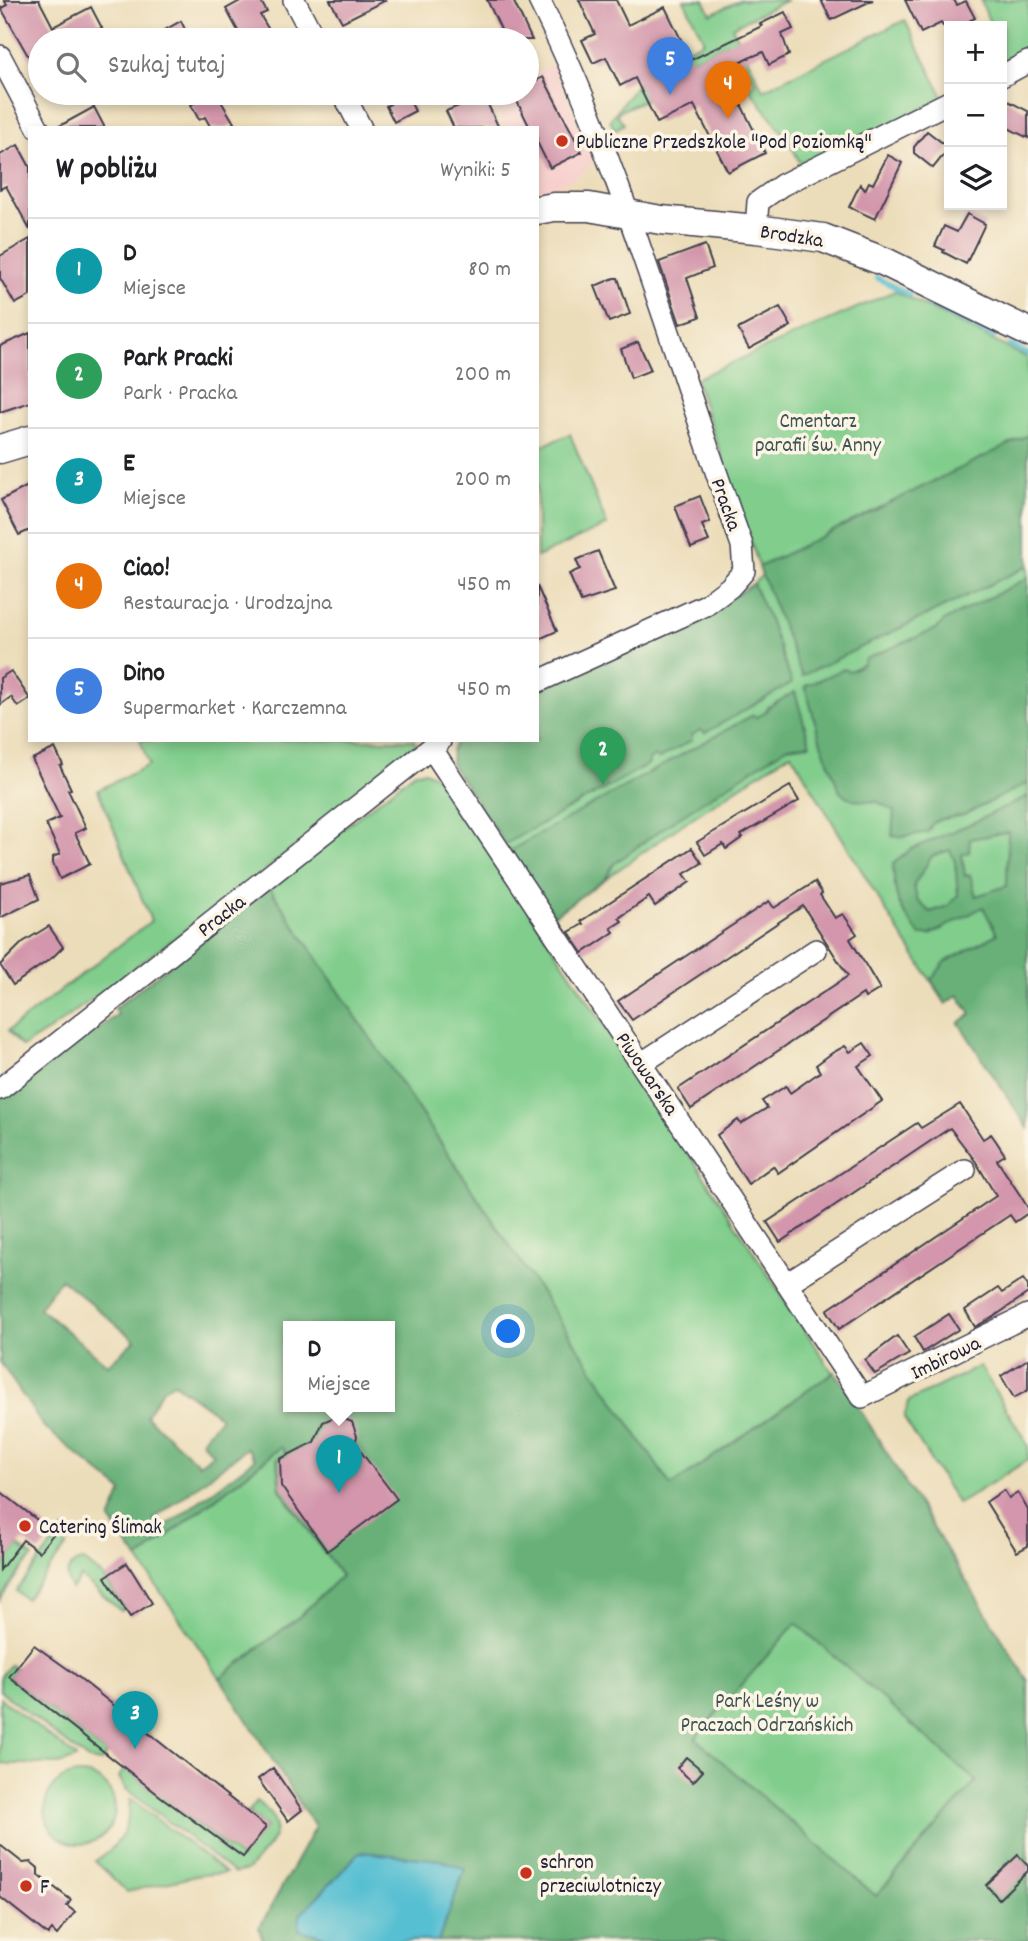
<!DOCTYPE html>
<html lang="pl">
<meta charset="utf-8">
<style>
body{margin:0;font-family:Dekko,sans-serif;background:#f6f6f6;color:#202124}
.controls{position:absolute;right:21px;top:21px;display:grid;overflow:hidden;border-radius:0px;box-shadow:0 4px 10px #0003}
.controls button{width:63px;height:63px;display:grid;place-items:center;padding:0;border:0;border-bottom:2px solid #e0e0e0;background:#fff;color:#202124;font:35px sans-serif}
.you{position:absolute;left:509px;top:1332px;width:24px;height:24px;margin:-18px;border:5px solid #fff;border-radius:50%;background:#1a73e8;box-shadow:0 0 0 10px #1a73e833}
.badge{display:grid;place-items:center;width:46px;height:46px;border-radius:50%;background:#111827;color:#fff;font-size:23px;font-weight:700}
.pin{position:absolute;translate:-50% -58px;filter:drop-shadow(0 2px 4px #0008)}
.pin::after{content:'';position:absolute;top:37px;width:24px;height:21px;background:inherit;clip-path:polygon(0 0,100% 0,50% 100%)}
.popup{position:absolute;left:283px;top:1321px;width:112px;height:91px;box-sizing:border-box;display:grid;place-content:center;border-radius:0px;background:#fff;filter:drop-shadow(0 2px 5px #0005);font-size:23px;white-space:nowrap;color:#757577}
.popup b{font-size:26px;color:#202124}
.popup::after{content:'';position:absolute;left:50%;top:100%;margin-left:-14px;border:14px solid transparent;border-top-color:#fff}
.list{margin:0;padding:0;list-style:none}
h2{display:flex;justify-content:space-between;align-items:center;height:91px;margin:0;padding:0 28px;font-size:30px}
h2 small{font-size:23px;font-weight:400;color:#757577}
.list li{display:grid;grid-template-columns:46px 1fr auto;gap:21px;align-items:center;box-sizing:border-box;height:105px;padding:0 28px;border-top:2px solid #e0e0e0}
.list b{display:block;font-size:26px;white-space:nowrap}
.list p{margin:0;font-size:23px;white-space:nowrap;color:#757577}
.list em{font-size:23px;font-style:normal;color:#757577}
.icon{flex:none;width:38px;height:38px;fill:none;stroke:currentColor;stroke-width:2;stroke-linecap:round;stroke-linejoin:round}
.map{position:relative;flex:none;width:1028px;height:1941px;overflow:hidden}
.search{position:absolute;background:#fff;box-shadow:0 4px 10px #0003;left:28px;top:28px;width:511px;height:77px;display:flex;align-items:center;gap:18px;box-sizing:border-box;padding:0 24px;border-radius:38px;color:#757577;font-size:26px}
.panel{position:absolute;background:#fff;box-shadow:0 4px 10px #0003;left:28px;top:126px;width:511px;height:616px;border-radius:0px}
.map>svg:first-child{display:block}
</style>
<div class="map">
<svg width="1028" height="1941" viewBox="0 0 1028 1941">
<rect width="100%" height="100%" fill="#fcf5e5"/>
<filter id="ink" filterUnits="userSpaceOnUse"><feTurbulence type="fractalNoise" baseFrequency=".0143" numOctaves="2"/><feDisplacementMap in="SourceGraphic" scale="14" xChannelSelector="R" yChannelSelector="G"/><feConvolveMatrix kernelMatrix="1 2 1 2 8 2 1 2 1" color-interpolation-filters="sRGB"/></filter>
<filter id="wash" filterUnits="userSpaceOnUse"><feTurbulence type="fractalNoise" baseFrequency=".00686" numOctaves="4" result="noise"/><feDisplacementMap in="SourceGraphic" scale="28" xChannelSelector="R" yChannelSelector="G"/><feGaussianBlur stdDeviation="1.57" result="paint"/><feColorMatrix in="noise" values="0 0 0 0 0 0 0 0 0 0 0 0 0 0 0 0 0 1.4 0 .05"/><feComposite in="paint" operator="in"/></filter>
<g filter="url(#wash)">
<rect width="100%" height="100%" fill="#ecddba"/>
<!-- built -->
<polygon fill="#f7d0cd" points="552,65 592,155 593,161 587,169 570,181 539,192 537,128 505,128 489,97 498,93 527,93 527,78"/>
<!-- green -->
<g fill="#80cd8c" stroke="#517864" stroke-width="2">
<polygon points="684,0 704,0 711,14 740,0 787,0 732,27 763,90 905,20 944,99 803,169 789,141 748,87 755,83 750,74 744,77 727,43 654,78 646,99 616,113 624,124 615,130 610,120 650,67 704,41"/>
<polygon points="981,0 1028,0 1028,50 1005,61 1002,53 1002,26 991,26"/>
<polygon points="895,291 1028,358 1028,1128 959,1023 971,1014 958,995 946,1004 889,916 791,753 683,824 554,915 478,806 452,750 457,740 537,740 706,614 753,584 762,575 695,379"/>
<polygon points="570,434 607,525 537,557 537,448"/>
<polygon points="140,740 414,740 418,750 252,881 50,1030 22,1047 8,1031 151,921 98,790 149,765"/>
<polygon points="425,771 439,778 449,789 833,1373 856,1403 856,1421 1008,1665 1028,1941 263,1941 259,1928 671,1487 269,887 415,772"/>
<polygon points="980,1366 1028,1445 1028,1460 958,1504 904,1418 909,1401"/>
<polygon points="281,1447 286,1454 280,1489 341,1576 300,1616 220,1678 138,1559"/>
<polygon points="64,1529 69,1538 66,1547 26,1599 16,1591"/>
<path d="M18,1546L33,1557C22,1567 8,1586 0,1600V1570Z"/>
<path d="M84,1561L103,1576L125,1609L121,1611L81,1577L71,1589C63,1576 68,1562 84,1561Z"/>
<polygon points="10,1665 16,1669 9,1677 107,1754 101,1762 88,1760 0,1691 0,1677"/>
<polygon points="0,1698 75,1756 76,1758 59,1764 0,1764"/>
<path d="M125,1768L241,1858L266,1827L248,1812L257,1801C292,1828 271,1842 248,1870L234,1873L125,1788L119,1777Z"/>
<circle cx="80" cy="1809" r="35"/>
<path d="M130,1799L132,1800L226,1873L200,1875L127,1892L95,1861C121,1845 129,1829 130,1799Z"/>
</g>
<!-- forest -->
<g fill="#68b078" stroke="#45695a" stroke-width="2" fill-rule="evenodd">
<polygon points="1028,435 1028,566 802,676 759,567"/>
<polygon points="1028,578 1028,783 964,815 939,820 932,824 928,832 902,837 892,836 894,811 878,802 853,800 840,792 821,743 805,686 843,669 850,671 863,664 865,659 936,629 945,620"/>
<polygon points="753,584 769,619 792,683 705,733 701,730 692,735 692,740 658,759 655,756 649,760 649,764 505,844 451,764 452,750 457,740 537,740 537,691 706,614"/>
<polygon points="795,692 810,744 787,747 673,821 614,864 605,879 554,915 509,851 753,715 756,717 765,713 768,707"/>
<path d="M1028,796V1128L959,1023L971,1014L958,995L946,1004L931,980L945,962L997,934L983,907L930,935H920C897,906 895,900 893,864L911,849L970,824ZM1008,832L1007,886L976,896L970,875L965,876L962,855L969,852L970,839ZM950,850L955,862L958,895L948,906L930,912L917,900L914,885L932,856Z"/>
<path d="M269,887L671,1486L834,1372L856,1403L1028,1681V1941H438L465,1869L439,1860L360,1852L299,1930L343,1941H263L259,1928L315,1827L220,1678L300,1616L341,1576L280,1489L277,1459L286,1453L281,1447L138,1559L110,1520L122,1491L44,1427L0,1362V1099L87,1031L91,1035L118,1014L114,1009ZM61,1279L135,1340L108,1365L39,1308ZM288,1327H390V1407H288ZM174,1383L221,1417L201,1441L213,1454L199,1464L146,1416L163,1389ZM247,1448L255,1459L165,1527L154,1519ZM796,1623L976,1781L876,1896L695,1738Z"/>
</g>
<!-- water -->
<polygon fill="#56bfd2" stroke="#3c7086" stroke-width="2" points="360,1852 440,1860 465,1869 438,1941 343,1941 299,1930 300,1915"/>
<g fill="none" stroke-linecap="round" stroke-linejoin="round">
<!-- stream -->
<g stroke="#56bfd2" stroke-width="5">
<polyline points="877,278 910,295"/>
<polyline points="927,303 994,337"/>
<polyline points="1010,345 1028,354"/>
</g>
</g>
<g id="blocks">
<!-- building -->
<g fill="#d396ac">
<polygon points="4,0 39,0 53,27 91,7 102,28 77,40 40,40 40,77 1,8 7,5"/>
<polygon points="242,0 260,0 267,12 260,15 269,30 251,40 243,40 226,9"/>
<polygon points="330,0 386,0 342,22"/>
<polygon points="487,0 513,0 532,40 506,40"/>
<polygon points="579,0 616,0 628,25 665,7 691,60 762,26 760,24 785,12 793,29 782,34 789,55 769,65 763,52 737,63 745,79 732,86 765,153 728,172 694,105 657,123 635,78 620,86 606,57 593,63 582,40 595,34"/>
<polygon points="821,0 873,0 831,20"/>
<polygon points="905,0 954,0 957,5 966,1 975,18 959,26 943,26 941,23 921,33"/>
<polygon points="181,21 190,40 147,40"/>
<polygon points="543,77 582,152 550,168 537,142 537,128 530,128 513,93 527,93 527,85"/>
<polygon points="212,93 216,93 234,123 225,128 211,128 205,117 199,120 191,105"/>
<polygon points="384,93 431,93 411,103 415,111 394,122 386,106 390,104"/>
<polygon points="484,96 499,128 454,128 446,111"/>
<polygon points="1002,98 1028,111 1028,138 1002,125"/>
<polygon points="94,107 105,128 56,128"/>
<polygon points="927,131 949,148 933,168 914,153 914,147"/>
<polygon points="18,145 30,167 30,230 6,186 0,189 0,155"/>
<polygon points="888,155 902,163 875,219 849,207 860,184 865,190 869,182 873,184"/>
<polygon points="967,214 985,224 966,264 943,252 944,250 935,246 944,226 957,232"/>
<polygon points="30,239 30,296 15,304 0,278 0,256"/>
<polygon points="705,245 713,268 687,278 700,317 680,324 659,262"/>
<polygon points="614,278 618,278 630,314 609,322 595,286"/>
<polygon points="780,307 791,326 749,349 738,329"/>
<polygon points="30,333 30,402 0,412 0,346"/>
<polygon points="638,342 651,370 631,378 621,349"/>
<polygon points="30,485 30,530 19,535 1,500"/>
<polygon points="700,496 710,522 702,525 709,541 691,548 675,506"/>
<polygon points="598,551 615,591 581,602 569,574 580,569 576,560"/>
<polygon points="537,586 557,631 537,640"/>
<polygon points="11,671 30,699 18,707 11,697 0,705 0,678"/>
<polygon points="55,748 63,765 60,766 71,789 68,790 86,828 75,833 90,864 60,879 53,863 53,857 60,854 46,824 60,818 32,759"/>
<polygon points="790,786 799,801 741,835 743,837 726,849 723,844 705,855 697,842"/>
<polygon points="692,848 702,863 684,874 690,882 655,906 649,897 619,918 622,921 611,928 614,932 583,953 569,932 583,924 581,921"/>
<polygon points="30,875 39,899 0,918 0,883"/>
<polygon points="815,882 822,893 820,895 835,918 843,914 857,934 850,939 880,989 865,998 863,994 691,1109 678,1089 848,976 803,906 632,1020 618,1001 769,901 774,908"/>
<polygon points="49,926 63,947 53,957 13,985 0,965 23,942"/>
<polygon points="864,1043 873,1056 858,1066 882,1101 778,1173 773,1166 748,1184 717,1135 738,1120 741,1124 767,1108 762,1101 786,1086 790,1093 820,1072 816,1065 832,1053 845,1046 850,1052"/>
<polygon points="960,1104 983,1139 991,1134 996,1141 1005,1155 997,1160 1020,1195 1028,1208 1028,1213 1015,1222 1010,1215 839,1329 827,1310 996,1196 976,1162 950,1128 780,1242 767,1222 917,1123 921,1128"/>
<polygon points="1023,1279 1028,1286 1028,1293 992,1318 975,1327 965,1310 998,1288 1002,1293"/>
<polygon points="949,1314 959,1329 923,1352 914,1337"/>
<polygon points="897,1336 909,1354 875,1374 865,1360"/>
<polygon points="1028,1359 1028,1390 1014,1398 1001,1376"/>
<polygon points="337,1416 352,1422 357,1436 355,1444 397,1499 327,1551 281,1486 280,1459 314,1442 323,1422"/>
<polygon points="1004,1490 1009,1498 1018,1493 1028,1510 1028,1546 1017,1552 986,1502"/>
<polygon points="0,1491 54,1533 39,1552 23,1540 0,1570"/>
<polygon points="127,1563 152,1603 130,1617 105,1577"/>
<polygon points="34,1645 72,1672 266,1827 243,1857 160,1796 9,1677"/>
<polygon points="686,1757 703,1771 693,1782 677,1768"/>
<polygon points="273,1768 302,1810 288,1821 258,1779"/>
<polygon points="0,1845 23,1863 31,1862 38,1868 38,1875 71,1900 67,1906 75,1912 57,1935 52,1930 48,1935 0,1897"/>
<polygon points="1018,1855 1028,1866 1028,1871 999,1899 986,1885"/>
</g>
</g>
</g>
<g filter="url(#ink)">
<use href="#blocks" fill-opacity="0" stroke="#403e4e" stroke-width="2"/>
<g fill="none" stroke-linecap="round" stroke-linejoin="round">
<defs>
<g id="street">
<polyline points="294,0 315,40"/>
<polyline points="0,56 38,128"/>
<polyline points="1002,76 1028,62"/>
<polyline points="343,93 361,128"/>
<polyline points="756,229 758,202 782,185 949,102"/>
<path d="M537,682L706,605L730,587L744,571L742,545C675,363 625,173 539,0"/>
<polyline points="432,749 862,1397 1028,1315"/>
<polyline points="642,1063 816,950"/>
<polyline points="0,1089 440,741"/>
<polyline points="788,1283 965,1170"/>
</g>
<g id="secondary">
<polyline points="537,210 554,207 589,207 661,220 756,229 823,238 885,262 1028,332"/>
<polyline points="0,449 30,440"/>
</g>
</defs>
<!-- street casing -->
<use href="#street" stroke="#403e4e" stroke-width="24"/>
<!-- secondary casing -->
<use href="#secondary" stroke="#403e4e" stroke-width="31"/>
<!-- street -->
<use href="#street" stroke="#fff" stroke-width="21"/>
<!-- secondary -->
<use href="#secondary" stroke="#fff" stroke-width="28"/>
</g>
</g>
<!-- markers -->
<g fill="#c8321e" stroke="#fcf5e5" stroke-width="2.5">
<circle cx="562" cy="141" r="7"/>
<circle cx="25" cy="1526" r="7"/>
<circle cx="526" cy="1873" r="7"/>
<circle cx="26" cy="1886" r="7"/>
</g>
<g text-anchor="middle" stroke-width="7" stroke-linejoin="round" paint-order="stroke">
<!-- poi labels -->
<g font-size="21" fill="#22223b" stroke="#fcf5e5" text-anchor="start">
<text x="576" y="148">Publiczne Przedszkole "Pod Poziomką"</text>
<text x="39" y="1533">Catering Ślimak</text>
<text x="540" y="1868">schron<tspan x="540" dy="24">przeciwlotniczy</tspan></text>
<text x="40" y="1893">F</text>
</g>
<!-- street labels -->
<g font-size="21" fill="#22223b" stroke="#fcf5e5">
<text transform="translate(792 235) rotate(9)" y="7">Brodzka</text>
<text transform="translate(727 504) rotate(70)" y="7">Pracka</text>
<text transform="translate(221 915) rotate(-38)" y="7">Pracka</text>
<text transform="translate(648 1073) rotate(56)" y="7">Piwowarska</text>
<text transform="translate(945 1357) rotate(-26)" y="7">Imbirowa</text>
</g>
<!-- park labels -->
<g font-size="21" fill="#3e5553" stroke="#fcf5e5">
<text x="818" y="427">Cmentarz<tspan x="818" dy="24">parafii św. Anny</tspan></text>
<text x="767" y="1707">Park Leśny w<tspan x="767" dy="24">Praczach Odrzańskich</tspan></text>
</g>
</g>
</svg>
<div class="controls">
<button>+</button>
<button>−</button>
<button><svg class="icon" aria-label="layers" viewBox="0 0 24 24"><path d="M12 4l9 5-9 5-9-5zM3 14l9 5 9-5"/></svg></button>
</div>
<div class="you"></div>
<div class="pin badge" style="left:339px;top:1493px;background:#0f9aa8">1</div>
<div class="popup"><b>D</b>Miejsce</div>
<div class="pin badge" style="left:603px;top:785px;background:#2e9e5b">2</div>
<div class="pin badge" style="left:135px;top:1749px;background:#0f9aa8">3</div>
<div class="pin badge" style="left:728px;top:119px;background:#e8710a">4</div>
<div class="pin badge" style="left:670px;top:95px;background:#3f7fe0">5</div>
<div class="search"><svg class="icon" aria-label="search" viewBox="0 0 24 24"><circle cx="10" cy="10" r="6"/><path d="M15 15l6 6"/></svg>Szukaj tutaj</div>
<section class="panel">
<h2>W pobliżu<small>Wyniki: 5</small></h2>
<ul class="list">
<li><span class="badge" style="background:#0f9aa8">1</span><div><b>D</b><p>Miejsce</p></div><em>80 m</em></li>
<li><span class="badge" style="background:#2e9e5b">2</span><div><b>Park Pracki</b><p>Park · Pracka</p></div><em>200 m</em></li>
<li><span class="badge" style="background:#0f9aa8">3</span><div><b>E</b><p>Miejsce</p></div><em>200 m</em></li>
<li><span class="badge" style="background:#e8710a">4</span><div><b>Ciao!</b><p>Restauracja · Urodzajna</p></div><em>450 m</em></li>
<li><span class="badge" style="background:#3f7fe0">5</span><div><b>Dino</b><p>Supermarket · Karczemna</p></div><em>450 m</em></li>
</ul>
</section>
</div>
